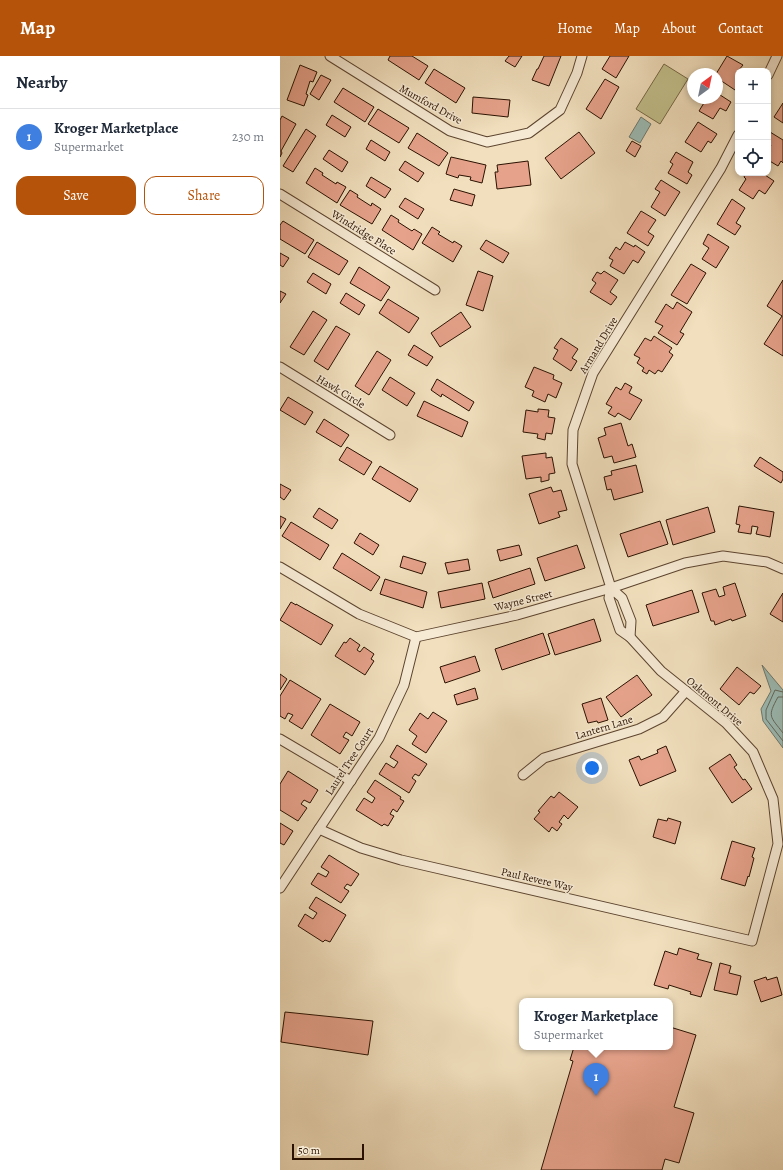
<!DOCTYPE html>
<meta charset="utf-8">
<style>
body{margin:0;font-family:Alegreya,serif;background:#f2f2f3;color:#1f2937}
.controls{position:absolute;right:12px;top:12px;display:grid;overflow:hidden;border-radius:8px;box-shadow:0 2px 6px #0003}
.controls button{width:36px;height:36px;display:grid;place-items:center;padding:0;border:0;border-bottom:1px solid #e0e1e3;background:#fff;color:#1f2937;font:20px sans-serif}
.compass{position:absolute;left:407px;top:12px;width:36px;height:36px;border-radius:50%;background:#fff;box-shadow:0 2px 6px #0003;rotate:33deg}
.scale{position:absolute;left:12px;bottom:10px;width:72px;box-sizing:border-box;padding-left:4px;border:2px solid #2a1100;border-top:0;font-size:11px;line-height:14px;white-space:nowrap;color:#2a1100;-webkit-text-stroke:3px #f6ead4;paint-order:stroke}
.you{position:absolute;left:312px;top:712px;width:14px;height:14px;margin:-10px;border:3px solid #fff;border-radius:50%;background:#1a73e8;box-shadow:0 0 0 6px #1a73e833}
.badge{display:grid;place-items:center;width:26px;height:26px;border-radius:50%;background:#b45309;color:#fff;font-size:13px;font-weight:700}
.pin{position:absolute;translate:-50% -33px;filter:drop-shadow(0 1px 2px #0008)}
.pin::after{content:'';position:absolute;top:21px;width:14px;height:12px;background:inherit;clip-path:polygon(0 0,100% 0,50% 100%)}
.popup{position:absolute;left:239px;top:942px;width:154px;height:52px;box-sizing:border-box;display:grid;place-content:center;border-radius:8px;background:#fff;filter:drop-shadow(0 1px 3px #0005);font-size:13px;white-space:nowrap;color:#747a83}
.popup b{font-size:15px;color:#1f2937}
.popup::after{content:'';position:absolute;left:50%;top:100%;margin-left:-8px;border:8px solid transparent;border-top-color:#fff}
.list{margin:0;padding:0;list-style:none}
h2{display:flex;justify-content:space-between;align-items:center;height:52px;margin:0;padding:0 16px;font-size:17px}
h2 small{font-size:13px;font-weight:400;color:#747a83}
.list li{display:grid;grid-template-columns:26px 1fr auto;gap:12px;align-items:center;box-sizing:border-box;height:56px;padding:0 16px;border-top:1px solid #e0e1e3}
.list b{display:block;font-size:15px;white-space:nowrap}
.list p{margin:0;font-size:13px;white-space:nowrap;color:#747a83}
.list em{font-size:13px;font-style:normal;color:#747a83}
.actions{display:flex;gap:8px;padding:12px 16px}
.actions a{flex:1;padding:9px 0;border:1px solid #b45309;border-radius:12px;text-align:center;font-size:14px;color:#b45309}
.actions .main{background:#b45309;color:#fff}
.icon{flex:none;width:22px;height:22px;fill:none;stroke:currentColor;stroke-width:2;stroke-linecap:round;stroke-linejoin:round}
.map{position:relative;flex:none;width:503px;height:1114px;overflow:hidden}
header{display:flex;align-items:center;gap:24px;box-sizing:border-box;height:56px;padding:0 20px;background:#b45309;color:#fff}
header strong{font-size:19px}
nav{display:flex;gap:22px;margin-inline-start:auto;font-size:14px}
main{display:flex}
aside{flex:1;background:#fff}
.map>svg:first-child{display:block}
</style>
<header>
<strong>Map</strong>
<nav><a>Home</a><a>Map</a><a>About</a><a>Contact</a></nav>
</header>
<main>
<aside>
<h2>Nearby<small></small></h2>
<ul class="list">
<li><span class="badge" style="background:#3f7fe0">1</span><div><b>Kroger Marketplace</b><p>Supermarket</p></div><em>230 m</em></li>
</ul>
<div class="actions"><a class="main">Save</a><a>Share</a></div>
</aside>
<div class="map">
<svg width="503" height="1114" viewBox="0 0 503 1114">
<rect width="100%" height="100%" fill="#f1dfbd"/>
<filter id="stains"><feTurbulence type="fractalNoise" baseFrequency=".005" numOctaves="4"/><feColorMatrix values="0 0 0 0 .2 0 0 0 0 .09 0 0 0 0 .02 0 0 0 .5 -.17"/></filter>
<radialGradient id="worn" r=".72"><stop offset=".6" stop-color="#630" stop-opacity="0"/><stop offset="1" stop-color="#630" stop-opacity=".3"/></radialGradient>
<!-- green -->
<polygon fill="#c2c08c" stroke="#766846" points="384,8 408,23 380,68 356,53"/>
<!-- water -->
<g fill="#9bbcb6" stroke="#6e786d">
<polygon points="361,61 371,68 360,87 349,81"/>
<polygon points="482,609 503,634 503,692 483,665 481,653 491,635"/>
</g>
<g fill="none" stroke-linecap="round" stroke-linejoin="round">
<!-- shore -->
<g stroke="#62665b" stroke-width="1">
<polyline points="503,636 495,634 486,654 486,663 503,685"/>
<path d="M503,641H498C487,661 490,660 503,677"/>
</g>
</g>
<!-- building -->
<g fill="#e6a28b" stroke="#2a1100">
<polygon points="110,0 132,0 148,10 139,24 108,4"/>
<polygon points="229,0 242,0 235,11 225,5"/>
<polygon points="264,0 281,0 269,30 252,24 257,13 258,13"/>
<polygon points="330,0 349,0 336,22 322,13"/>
<polygon points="447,0 463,9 458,15 456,21 458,22 458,29 455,34 437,22 436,18"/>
<polygon points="20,9 37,16 33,26 30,25 26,38 28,39 24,50 7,44"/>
<polygon points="154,13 185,32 176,47 145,27"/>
<polygon points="41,19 51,24 39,44 30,38"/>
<polygon points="325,23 339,31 321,63 306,53"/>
<polygon points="63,32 94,51 85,66 54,46"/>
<polygon points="437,37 451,46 446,55 440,52 433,63 419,55 427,42 437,42"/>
<polygon points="193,41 230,44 228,61 192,57"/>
<polygon points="503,47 503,67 494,61"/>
<polygon points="98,53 129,72 119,87 88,68"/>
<polygon points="52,59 71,71 65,81 46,69"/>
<polygon points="2,60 16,68 1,95 2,97 0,101 0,64"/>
<polygon points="418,66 437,78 431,87 428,85 421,96 405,86"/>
<polygon points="26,73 36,80 13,116 3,110"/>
<polygon points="299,76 315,97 281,123 265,102"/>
<polygon points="490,76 503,84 503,107 501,105 498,110 488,104 488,94 491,89 488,87 488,78"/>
<polygon points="137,77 168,97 159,110 128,92"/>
<polygon points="91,84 110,96 105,105 86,93"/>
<polygon points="352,85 361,90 355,101 346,95"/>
<polygon points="49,94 68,106 62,116 43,103"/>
<polygon points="396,96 413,106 408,116 412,119 407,128 388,117 393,108 390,106"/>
<polygon points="171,101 206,109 202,127 190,124 191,121 179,119 178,122 166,118"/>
<polygon points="125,105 144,117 138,126 119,114"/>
<polygon points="248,105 251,129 217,133 215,116 218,116 217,109"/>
<polygon points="35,112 43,117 42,119 56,128 57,126 66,131 57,147 26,127"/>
<polygon points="466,117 482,117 494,125 485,138 479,134 473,143 459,134 466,123 464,121"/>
<polygon points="91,121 111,133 105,142 86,130"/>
<polygon points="381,124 400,136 385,160 371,151 380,136 375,133"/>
<polygon points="174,133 195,139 192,150 170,144"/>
<polygon points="70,134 78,139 77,141 91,150 92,147 101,153 92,168 60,149"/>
<polygon points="125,142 144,153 138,163 119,151"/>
<polygon points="452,143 465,152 456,167 461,170 455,179 437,168"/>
<polygon points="361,155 376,164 368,176 374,180 368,190 347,177"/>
<polygon points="111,159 119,164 118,166 132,175 134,173 142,178 133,194 102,174"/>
<polygon points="3,165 34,184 25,198 0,183 0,169"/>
<polygon points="152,171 160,176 158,178 173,187 174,185 182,190 173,206 142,187"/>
<polygon points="428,178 449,191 436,212 422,203 429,192 423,188"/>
<polygon points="206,184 229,197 223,207 200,193"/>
<polygon points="37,186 68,205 59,219 28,201"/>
<polygon points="345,186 354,191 355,189 365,196 358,207 353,204 344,218 330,210 333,204 329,202 336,191 340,194"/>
<polygon points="0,197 9,202 3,211 0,209"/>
<polygon points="411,208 426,217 407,248 391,239"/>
<polygon points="79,211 110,231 101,245 70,227"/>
<polygon points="198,215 213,220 203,255 186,249"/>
<polygon points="324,215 338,224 330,236 337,241 331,249 310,236 316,227 312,224 317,216 321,218"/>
<polygon points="33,217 51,228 46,238 27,226"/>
<polygon points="503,224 503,300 484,288 502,260 487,250"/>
<polygon points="0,235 6,238 0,247"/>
<polygon points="66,237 85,249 79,259 60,247"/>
<polygon points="108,243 139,262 129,277 99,257"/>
<polygon points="397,246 412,256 400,276 404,278 397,289 378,277 383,270 375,266 386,248 393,253"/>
<polygon points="33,255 47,264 24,299 10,291"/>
<polygon points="181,256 191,271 160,291 151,277"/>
<polygon points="56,270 70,278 48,314 34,305"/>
<polygon points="374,280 392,292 389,296 393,299 382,316 378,314 375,318 369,314 367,318 362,315 364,312 357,307 360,302 354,299 365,282 371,285"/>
<polygon points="281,282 298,293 292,302 297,305 291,315 273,303 278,294 274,292"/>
<polygon points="134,289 153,301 147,310 128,299"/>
<polygon points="97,295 111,304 89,339 75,330"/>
<polygon points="254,311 274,319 273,323 282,327 276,342 268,338 265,346 252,340 254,335 245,331"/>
<polygon points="110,321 135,337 127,350 102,334"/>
<polygon points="157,323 194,346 189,355 162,338 161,341 151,334"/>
<polygon points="345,327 352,331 349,337 362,344 350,364 338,357 335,361 328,357 332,351 326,348 336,331 341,334"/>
<polygon points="8,341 33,356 25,369 0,354"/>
<polygon points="144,345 188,366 182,381 137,360"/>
<polygon points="258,353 269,354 268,361 275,362 272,378 266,377 265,384 257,382 258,378 243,376 246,354 258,356"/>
<polygon points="44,363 69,379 61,391 36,376"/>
<polygon points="341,367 348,390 352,388 356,401 334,407 332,400 324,402 318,382 326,379 324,372"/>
<polygon points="67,391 92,406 84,419 59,404"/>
<polygon points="266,397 266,402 272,401 275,417 269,418 269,424 261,426 261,421 246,423 242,400"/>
<polygon points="480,401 503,416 503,423 501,427 474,410"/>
<polygon points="356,409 363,436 334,444 331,433 327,434 324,421 332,419 331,415"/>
<polygon points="100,410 138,433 130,446 92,423"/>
<polygon points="0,428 11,434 4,444 0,441"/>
<polygon points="271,431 273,436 281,434 287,454 278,456 280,461 259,468 249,438"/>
<polygon points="459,450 494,456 490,481 476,478 478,471 472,470 471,478 458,476 460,469 456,468"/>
<polygon points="428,451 435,476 393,489 386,464"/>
<polygon points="39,452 58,464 52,473 33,461"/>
<polygon points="0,460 6,463 0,473"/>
<polygon points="380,465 388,488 348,501 340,478"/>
<polygon points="11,466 49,489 40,504 2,480"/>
<polygon points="80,477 99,489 93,499 74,487"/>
<polygon points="239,489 242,499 220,505 217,494"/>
<polygon points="297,489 305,512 265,525 257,502"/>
<polygon points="62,497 100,521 91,535 53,512"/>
<polygon points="123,500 146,507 142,518 120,511"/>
<polygon points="188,503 190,514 168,518 165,507"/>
<polygon points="250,512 255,528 213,542 208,526"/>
<polygon points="105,523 147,536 143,552 100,538"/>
<polygon points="202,527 205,543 161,552 158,536"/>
<polygon points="455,527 466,560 452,565 451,563 435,569 434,565 431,565 422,537 436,533 439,541 445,539 443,531"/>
<polygon points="412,534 419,556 373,570 366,549"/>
<polygon points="503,537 503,566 490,558"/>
<polygon points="11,546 16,549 16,548 53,569 41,589 0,564"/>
<polygon points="314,563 321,585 275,599 268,578"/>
<polygon points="263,577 270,598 222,614 215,593"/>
<polygon points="70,582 80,589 77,594 80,596 84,591 94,598 91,603 94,605 85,619 55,600 64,586 66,587"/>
<polygon points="195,600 200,615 165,627 160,611"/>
<polygon points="457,611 481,630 474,638 470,636 459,649 440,633"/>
<polygon points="0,618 7,623 0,634"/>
<polygon points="357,619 372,639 341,661 326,641"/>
<polygon points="10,624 41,643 22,673 9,665 13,659 8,657 5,663 0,660 0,640"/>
<polygon points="195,632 198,643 177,649 174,639"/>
<polygon points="321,642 328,664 318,667 317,665 308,667 302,648"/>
<polygon points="50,648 80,666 72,680 66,676 63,681 69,684 60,698 31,679"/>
<polygon points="153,656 167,665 146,697 132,688 137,680 129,674 140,657 148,663"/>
<polygon points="117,689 147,708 139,720 135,718 132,722 136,725 129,737 99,718 106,707 114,712 118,706 110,701"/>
<polygon points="386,690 396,715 360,730 349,704 359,700 361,704 378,697 377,694"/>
<polygon points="450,698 457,709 454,711 463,724 465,723 472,733 452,747 429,712"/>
<polygon points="8,715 38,734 30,747 24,744 21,748 27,752 18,765 0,754 0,728"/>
<polygon points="95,724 121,741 120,743 124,745 117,756 113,753 110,758 114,760 108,770 104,768 102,770 76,754 84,742 92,747 95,742 87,736"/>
<polygon points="279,736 298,751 288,763 284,759 279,766 282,768 277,775 272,771 269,776 254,763 260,756 258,755 271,740 274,742"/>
<polygon points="388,762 401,766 395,788 373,781 378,763 387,765"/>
<polygon points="0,767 13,775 4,789 0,787"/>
<polygon points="452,785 475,792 472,801 474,802 469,821 468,820 465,830 441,823"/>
<polygon points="49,799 79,818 71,830 67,828 64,832 69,835 61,847 31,828 38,817 46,821 49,816 41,811"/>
<polygon points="36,841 66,859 50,886 45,884 43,886 18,870 25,858 33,863 37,857 29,852"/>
<polygon points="399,892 419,898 417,903 432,907 421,941 410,938 411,936 389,929 388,933 374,929 385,895 397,899"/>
<polygon points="440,907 451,910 449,917 461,920 457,939 434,934"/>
<polygon points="486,921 487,924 497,921 502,939 481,946 474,925"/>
<polygon points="5,956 93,965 88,999 1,986"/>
<polygon points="390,971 416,979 394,1051 414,1057 399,1107 385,1103 382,1114 261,1114 293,1005 290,1004 294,991 390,991"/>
</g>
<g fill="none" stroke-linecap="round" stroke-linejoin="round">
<defs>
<g id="street">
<polyline points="50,0 170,75 207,86 249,77 280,54 297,17 302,0"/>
<polyline points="488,19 497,0"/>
<polyline points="0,138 155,234"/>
<polyline points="0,311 110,379"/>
<polyline points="0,511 79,558 136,581 237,559 331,532 405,507 443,500 487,506 503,513"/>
<polyline points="331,532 292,408 293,374 313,317 441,112 458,79"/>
<polyline points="331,532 342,542 351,565 350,581"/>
<polyline points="0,683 71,725"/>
<polyline points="243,719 264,702 359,673 383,661 406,635"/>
<polyline points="39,773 81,792 121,804 472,885 498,788 493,743 473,696 446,667 381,615 350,581 340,574 329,542 331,532"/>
<polyline points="0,832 99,682 124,629 136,581"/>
</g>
</defs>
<!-- street casing -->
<use href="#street" stroke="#5c442f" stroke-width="11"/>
<!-- street -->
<use href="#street" stroke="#f6ead4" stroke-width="9"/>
</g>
<g text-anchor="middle" stroke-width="3" stroke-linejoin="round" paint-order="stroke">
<!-- street labels -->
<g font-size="11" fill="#2a1100" stroke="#f6ead4">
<text transform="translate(151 48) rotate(29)" y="4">Mumford Drive</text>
<text transform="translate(84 176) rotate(32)" y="4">Windridge Place</text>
<text transform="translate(318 289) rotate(-59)" y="4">Armand Drive</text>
<text transform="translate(61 335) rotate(31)" y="4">Hawk Circle</text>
<text transform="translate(243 544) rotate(-14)" y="4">Wayne Street</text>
<text transform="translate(435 645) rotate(40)" y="4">Oakmont Drive</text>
<text transform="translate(324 671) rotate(-17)" y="4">Lantern Lane</text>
<text transform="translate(69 705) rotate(-57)" y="4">Laurel Tree Court</text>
<text transform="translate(257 823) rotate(13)" y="4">Paul Revere Way</text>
</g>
</g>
<rect width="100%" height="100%" filter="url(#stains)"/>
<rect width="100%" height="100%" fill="url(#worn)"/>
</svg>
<div class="controls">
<button>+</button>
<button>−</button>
<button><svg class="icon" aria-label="locate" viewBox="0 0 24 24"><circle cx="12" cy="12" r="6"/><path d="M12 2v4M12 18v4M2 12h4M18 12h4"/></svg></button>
</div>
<svg class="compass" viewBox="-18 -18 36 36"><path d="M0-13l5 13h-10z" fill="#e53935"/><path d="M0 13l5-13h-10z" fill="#747a83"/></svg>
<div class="scale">50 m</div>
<div class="you"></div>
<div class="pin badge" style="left:316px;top:1040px;background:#3f7fe0">1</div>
<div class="popup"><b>Kroger Marketplace</b>Supermarket</div>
</div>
</main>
